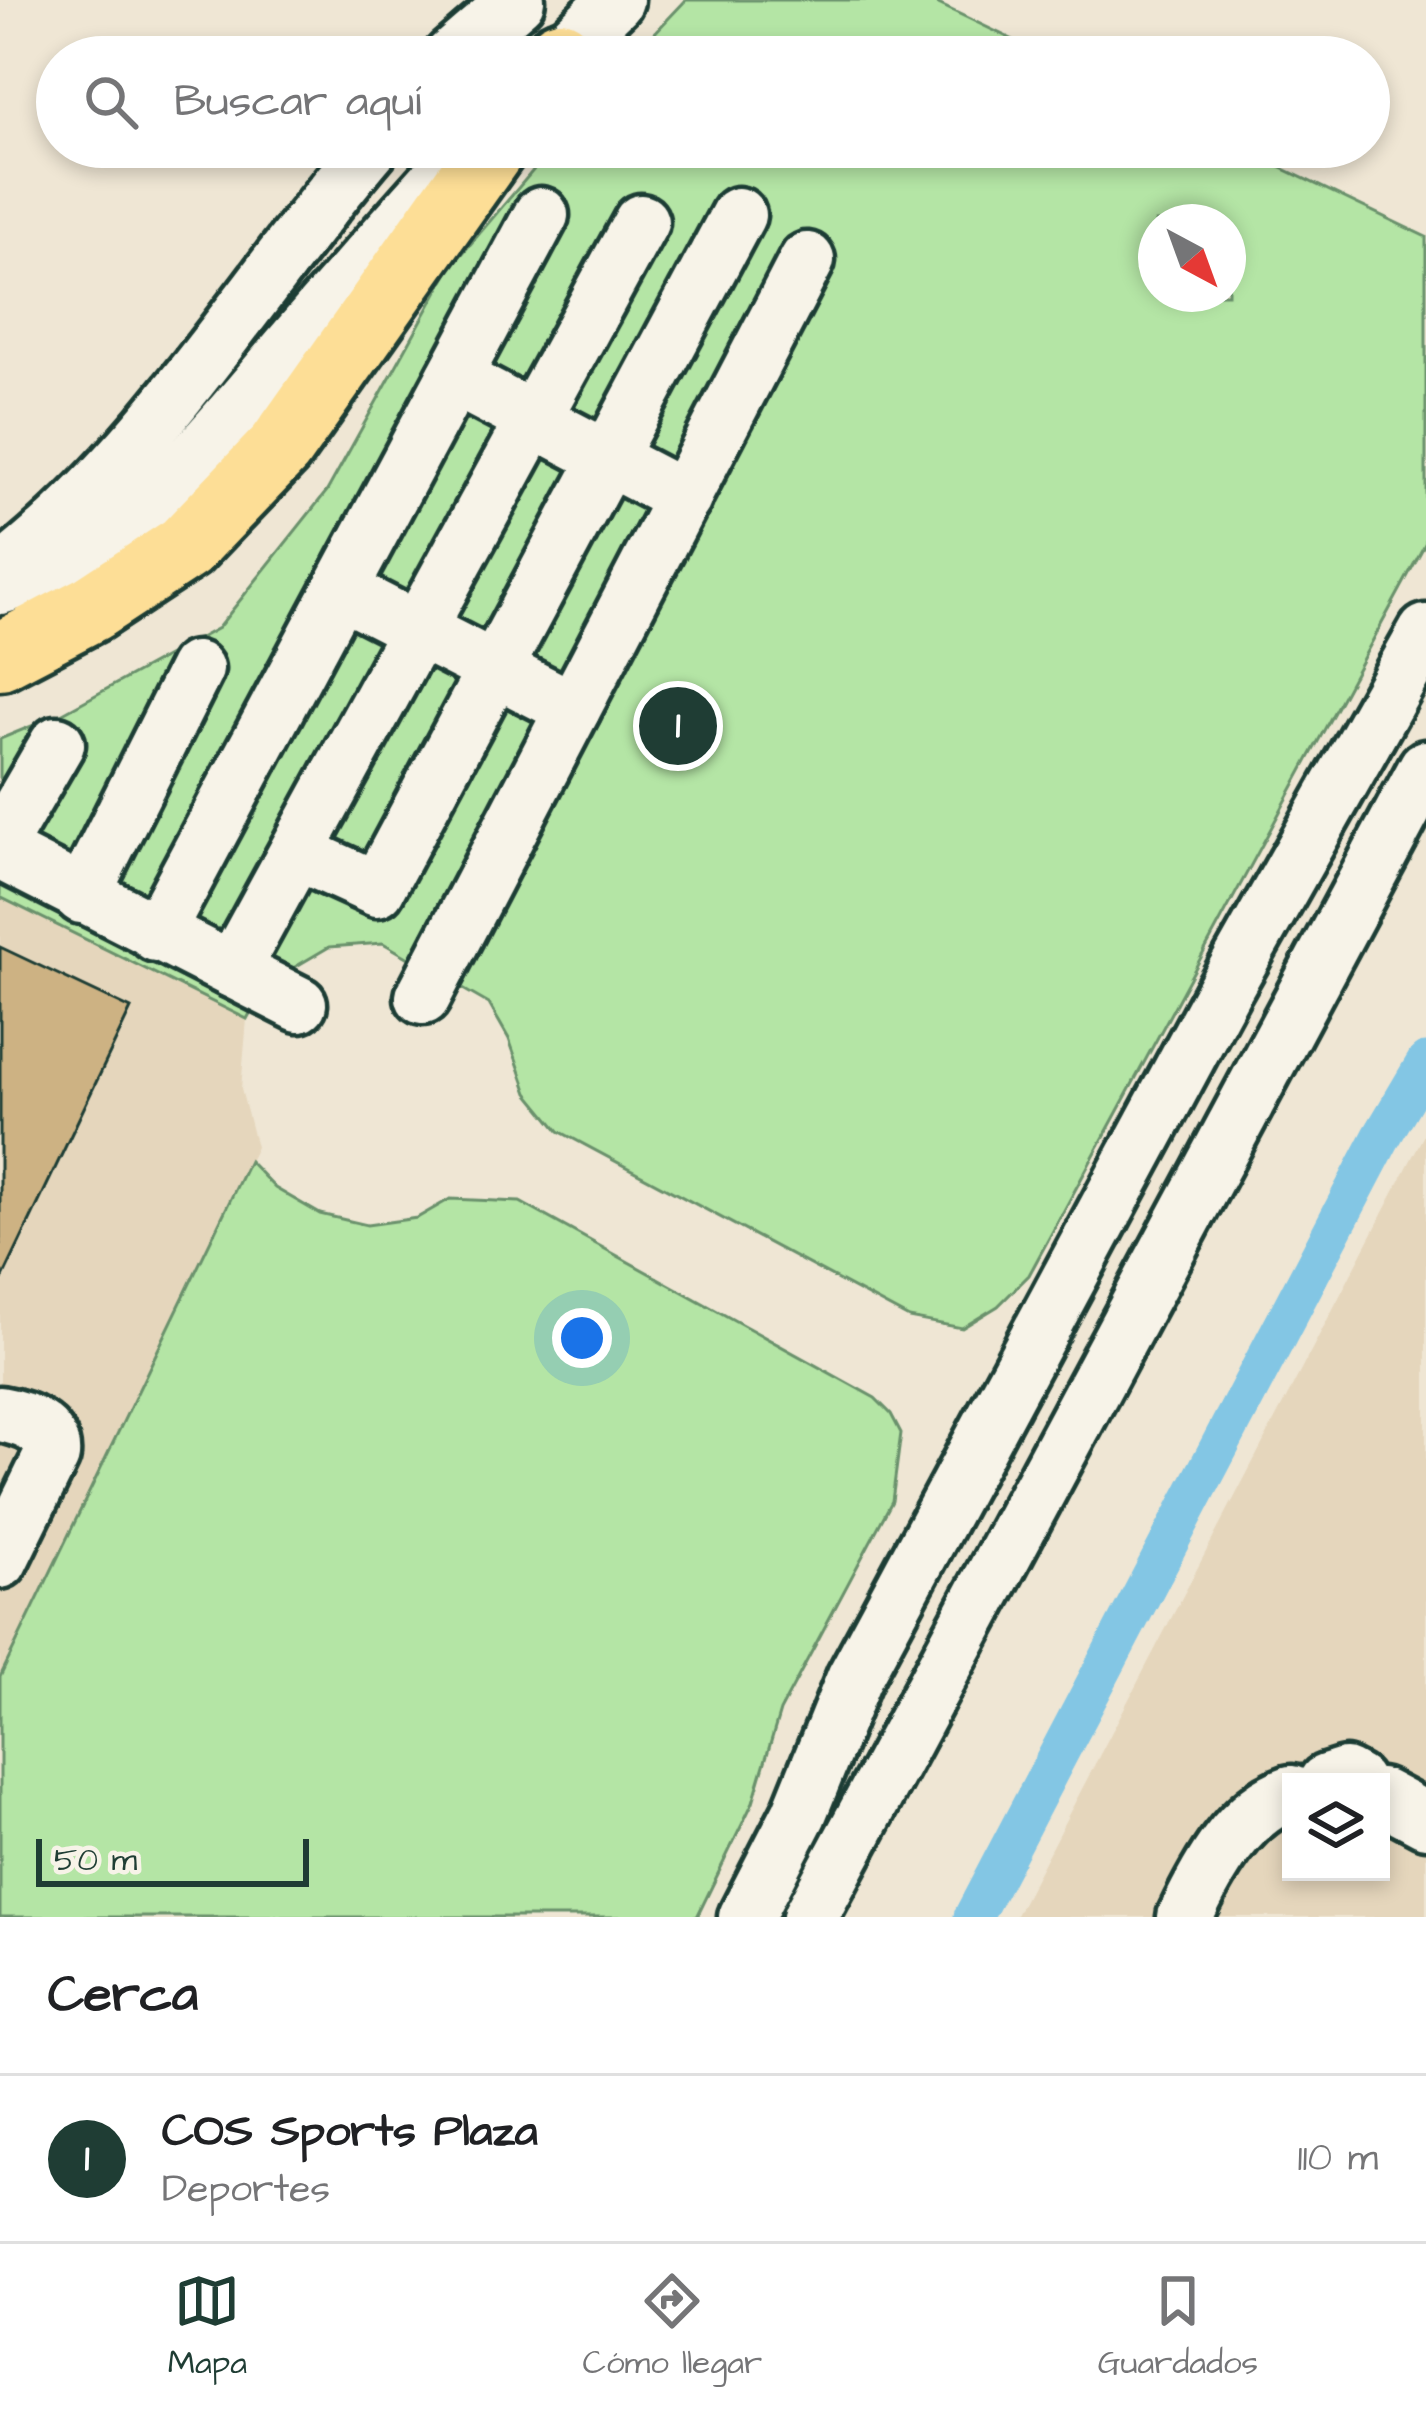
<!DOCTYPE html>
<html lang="es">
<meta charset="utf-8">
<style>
body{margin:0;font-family:"Architects Daughter",sans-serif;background:#f2f2f2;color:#202124}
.controls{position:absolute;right:36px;bottom:36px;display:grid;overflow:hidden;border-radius:0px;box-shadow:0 6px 18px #0003}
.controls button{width:108px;height:108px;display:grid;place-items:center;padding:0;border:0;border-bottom:3px solid #e0e0e0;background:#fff;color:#202124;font:60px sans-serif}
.compass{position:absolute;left:1138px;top:204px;width:108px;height:108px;border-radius:50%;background:#fff;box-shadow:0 6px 18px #0003;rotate:139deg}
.scale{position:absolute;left:36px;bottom:30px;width:273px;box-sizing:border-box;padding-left:12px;border:6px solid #1f3d34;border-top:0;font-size:33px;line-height:42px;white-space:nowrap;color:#1f3d34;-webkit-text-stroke:9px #f7f3e8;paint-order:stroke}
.you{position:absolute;left:582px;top:1338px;width:42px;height:42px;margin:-30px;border:9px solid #fff;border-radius:50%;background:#1a73e8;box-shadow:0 0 0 18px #1a73e833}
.badge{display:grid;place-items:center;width:78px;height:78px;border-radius:50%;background:#1f3d34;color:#fff;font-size:39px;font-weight:700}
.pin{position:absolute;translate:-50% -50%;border:6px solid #fff;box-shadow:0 3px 12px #0006}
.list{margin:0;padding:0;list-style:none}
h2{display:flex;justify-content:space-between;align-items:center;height:156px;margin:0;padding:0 48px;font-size:51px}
h2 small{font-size:39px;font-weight:400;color:#757577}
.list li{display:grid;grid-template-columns:78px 1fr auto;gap:36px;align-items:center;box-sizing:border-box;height:168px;padding:0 48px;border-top:3px solid #e0e0e0}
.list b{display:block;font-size:45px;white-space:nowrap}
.list p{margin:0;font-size:39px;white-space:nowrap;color:#757577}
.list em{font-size:39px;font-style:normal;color:#757577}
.icon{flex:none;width:66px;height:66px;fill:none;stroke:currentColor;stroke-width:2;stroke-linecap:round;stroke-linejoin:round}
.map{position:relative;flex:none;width:1426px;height:1917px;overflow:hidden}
.search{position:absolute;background:#fff;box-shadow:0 6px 18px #0003;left:36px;right:36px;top:36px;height:132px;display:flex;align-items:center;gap:30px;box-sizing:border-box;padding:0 42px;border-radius:66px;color:#757577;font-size:45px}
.sheet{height:324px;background:#fff}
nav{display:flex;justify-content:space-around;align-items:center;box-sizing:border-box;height:168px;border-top:3px solid #e0e0e0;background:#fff;font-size:33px;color:#757577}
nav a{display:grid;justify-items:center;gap:6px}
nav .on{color:#1f3d34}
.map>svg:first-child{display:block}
</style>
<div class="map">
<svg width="1426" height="1917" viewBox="0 0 1426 1917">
<rect width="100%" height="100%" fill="#efe6d4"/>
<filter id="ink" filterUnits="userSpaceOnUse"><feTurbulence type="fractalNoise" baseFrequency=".00833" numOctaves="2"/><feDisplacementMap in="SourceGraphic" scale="24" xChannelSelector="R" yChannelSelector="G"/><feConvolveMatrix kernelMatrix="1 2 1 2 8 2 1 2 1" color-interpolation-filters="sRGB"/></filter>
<g filter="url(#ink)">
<!-- built -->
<g fill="#e5d6bc" fill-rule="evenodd">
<polygon points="0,897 247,1019 241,1089 256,1147 0,1677"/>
<path d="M1426,1131V1917H1015ZM1291,1782H1381V1872H1291Z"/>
</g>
<!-- green -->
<g fill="#b4e5a5" stroke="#6a916c" stroke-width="3" fill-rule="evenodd">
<polygon points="686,0 930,0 1049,57 632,57"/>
<path d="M553,147H1238L1426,237V542L1029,1275L998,1306L962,1328L909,1318L559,1131L528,1093L509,1039L489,1004L383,943L329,947L266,984L247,1019L0,897V739L61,714L218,628L327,491L451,267ZM1156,222H1228V294H1156Z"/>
<polygon points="249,1161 275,1188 320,1214 367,1225 417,1218 450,1199 520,1202 875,1398 891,1414 901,1433 892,1501 780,1711 753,1802 697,1917 0,1917 0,1677"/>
</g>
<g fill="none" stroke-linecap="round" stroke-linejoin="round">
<!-- canal -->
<polyline stroke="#83c6e4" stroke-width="39" points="973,1917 1381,1138 1426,1062"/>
</g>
<!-- building -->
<polygon fill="#cdb283" stroke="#1f3d34" stroke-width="3" points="0,947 131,1009 0,1284"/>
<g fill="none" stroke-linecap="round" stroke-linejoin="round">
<defs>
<g id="minor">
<polyline points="451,57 517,0"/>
<polyline points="557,57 616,0"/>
<polyline points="454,378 684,498"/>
<path d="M14,563C157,448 252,286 371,147"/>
<path d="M0,587C132,549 211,439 296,340C346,282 397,225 448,168"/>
<polyline points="340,590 573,709"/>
<polyline points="0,842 57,744"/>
<polyline points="0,852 232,970 641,222"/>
<polyline points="298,853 377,889 738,215"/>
<polyline points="82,896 196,669"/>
<polyline points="156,934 541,215"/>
<polyline points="232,970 299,1004"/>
<polyline points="423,997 807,260"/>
<path d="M0,1414C23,1418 55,1429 52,1455L0,1561"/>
<polyline points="1326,1782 1345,1776 1356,1782"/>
<polyline points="1381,1796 1426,1820"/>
<polyline points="746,1917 799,1814 854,1678 1224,990 1426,632"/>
<polyline points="810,1917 1426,768"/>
<path d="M1185,1917C1207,1871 1239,1810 1291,1793"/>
</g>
<g id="highway">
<polyline points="558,57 560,54"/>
<polyline points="0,656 92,608 185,547 280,448 493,147"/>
</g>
</defs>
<!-- minor casing -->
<use href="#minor" stroke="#1f3d34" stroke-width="63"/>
<!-- highway casing -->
<use href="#highway" stroke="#1f3d34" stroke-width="75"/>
<!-- minor -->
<use href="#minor" stroke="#f7f3e8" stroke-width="54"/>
<!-- highway -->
<use href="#highway" stroke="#fdde96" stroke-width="66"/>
</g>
</g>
</svg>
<div class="controls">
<button><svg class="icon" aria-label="layers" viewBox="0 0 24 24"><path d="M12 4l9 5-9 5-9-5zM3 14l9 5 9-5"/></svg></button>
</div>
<svg class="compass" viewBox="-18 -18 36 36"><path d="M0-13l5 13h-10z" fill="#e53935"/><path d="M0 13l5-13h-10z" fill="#757577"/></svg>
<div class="scale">50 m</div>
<div class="you"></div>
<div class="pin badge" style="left:678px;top:726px">1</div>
<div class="search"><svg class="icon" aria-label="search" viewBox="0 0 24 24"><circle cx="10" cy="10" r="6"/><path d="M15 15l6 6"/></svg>Buscar aquí</div>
</div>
<section class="sheet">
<h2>Cerca<small></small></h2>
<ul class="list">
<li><span class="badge">1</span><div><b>COS Sports Plaza</b><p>Deportes</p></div><em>110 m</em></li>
</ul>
</section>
<nav>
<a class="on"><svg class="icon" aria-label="map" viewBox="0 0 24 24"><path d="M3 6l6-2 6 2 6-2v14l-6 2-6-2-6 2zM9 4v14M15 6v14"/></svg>Mapa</a>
<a><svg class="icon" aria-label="directions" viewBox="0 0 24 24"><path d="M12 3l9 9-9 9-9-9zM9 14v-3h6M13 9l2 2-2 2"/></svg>Cómo llegar</a>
<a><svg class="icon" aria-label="saved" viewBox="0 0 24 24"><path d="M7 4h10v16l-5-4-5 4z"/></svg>Guardados</a>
</nav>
